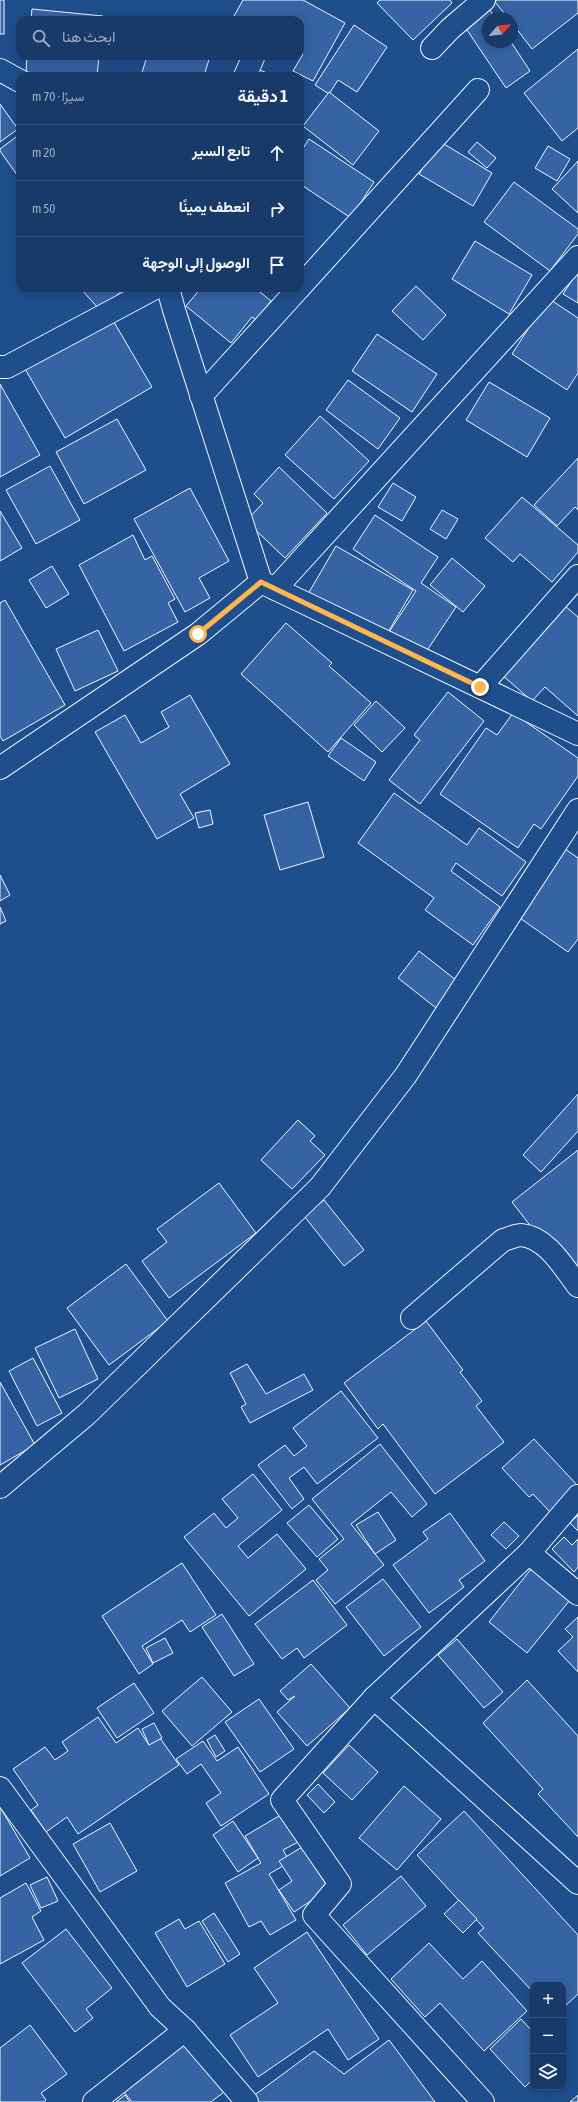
<!DOCTYPE html>
<html lang="ar">
<meta charset="utf-8">
<style>
body{margin:0;font-family:"Asap Condensed",Vazirmatn,sans-serif;background:#244571;color:#f1f3f6;direction:rtl}
.controls{position:absolute;right:12px;bottom:12px;display:grid;overflow:hidden;border-radius:8px;box-shadow:0 2px 10px #0003}
.controls button{width:36px;height:36px;display:grid;place-items:center;padding:0;border:0;border-bottom:1px solid #36547d;background:#173a69;color:#f1f3f6;font:20px sans-serif}
.compass{position:absolute;left:482px;top:12px;width:36px;height:36px;border-radius:50%;background:#173a69;box-shadow:0 2px 10px #0003;rotate:63deg}
.stop{position:absolute;width:12px;height:12px;margin:-9px;border:3px solid #ffb74d;border-radius:50%;background:#fff}
.stop.end{background:#ffb74d;border-color:#fff;box-shadow:0 1px 4px #0008}
.list{margin:0;padding:0;list-style:none}
h2{display:flex;justify-content:space-between;align-items:center;height:52px;margin:0;padding:0 16px;font-size:17px}
h2 small{font-size:13px;font-weight:400;color:#9eadc0}
.list li{display:grid;grid-template-columns:26px 1fr auto;gap:12px;align-items:center;box-sizing:border-box;height:56px;padding:0 16px;border-top:1px solid #36547d}
.list b{display:block;font-size:15px;white-space:nowrap}
.list em{font-size:13px;font-style:normal;color:#9eadc0}
.icon{flex:none;width:22px;height:22px;fill:none;stroke:currentColor;stroke-width:2;stroke-linecap:round;stroke-linejoin:round}
.map{position:relative;flex:none;width:578px;height:2102px;overflow:hidden;direction:ltr}
.search{position:absolute;background:#173a69;box-shadow:0 2px 10px #0003;left:16px;top:16px;width:288px;height:44px;display:flex;align-items:center;gap:10px;box-sizing:border-box;padding:0 14px;border-radius:12px;color:#9eadc0;font-size:15px}
.panel{position:absolute;background:#173a69;box-shadow:0 2px 10px #0003;left:16px;top:72px;width:288px;height:220px;border-radius:12px;direction:rtl}
.map>svg:first-child{display:block}
</style>
<div class="map">
<svg width="578" height="2102" viewBox="0 0 578 2102">
<rect width="100%" height="100%" fill="#1f4e8c"/>
<!-- building -->
<g fill="#3563a3" stroke="#f2f6ff">
<rect x="0" y="0" width="4" height="34"/>
<polygon points="243,0 303,0 345,23 313,81 293,71 303,54 300,52 300,20 241,20 234,16"/>
<polygon points="380,0 450,0 452,3 413,40 377,3"/>
<polygon points="497,0 578,0 578,13 532,49 512,23 512,18 508,18 495,2"/>
<polygon points="32,9 103,16 103,20 31,20"/>
<polygon points="490,10 495,18 488,18 488,42 511,42 530,71 506,88 465,27"/>
<polygon points="354,25 387,47 357,92 338,80 329,94 315,85"/>
<polygon points="578,49 578,128 562,141 524,93"/>
<polygon points="27,56 99,56 97,76 64,76 26,72"/>
<polygon points="147,56 210,56 204,76 141,76"/>
<polygon points="256,68 273,76 252,76"/>
<polygon points="329,92 379,131 353,165 303,126"/>
<polygon points="0,104 18,129 0,142"/>
<polygon points="20,134 20,179 0,151 0,149"/>
<polygon points="309,139 374,182 351,218 300,184 300,153"/>
<polygon points="439,141 492,173 473,206 419,174"/>
<polygon points="477,142 496,158 487,168 468,152"/>
<polygon points="548,146 570,159 557,181 535,168"/>
<polygon points="578,161 578,213 552,189"/>
<polygon points="514,182 578,229 578,234 550,271 484,222"/>
<polygon points="475,241 532,275 509,314 452,279"/>
<polygon points="578,271 578,303 563,294"/>
<polygon points="416,286 446,315 423,340 392,311"/>
<polygon points="80,288 125,288 100,310"/>
<polygon points="201,288 255,288 271,301 256,320 252,317 231,343 186,306"/>
<polygon points="548,298 578,318 578,373 567,390 512,354"/>
<polygon points="111,317 152,387 65,438 24,367"/>
<polygon points="377,334 437,374 412,412 352,371"/>
<polygon points="348,380 400,418 378,449 326,410"/>
<polygon points="489,382 550,418 527,457 466,420"/>
<polygon points="0,384 40,455 0,477"/>
<polygon points="320,416 369,461 334,499 285,455"/>
<polygon points="117,419 146,470 84,504 56,452"/>
<polygon points="578,458 578,510 575,507 557,526 534,505"/>
<polygon points="50,466 80,520 36,544 6,490"/>
<polygon points="279,467 327,513 285,558 246,521 263,503 254,494"/>
<polygon points="393,483 416,497 402,521 378,507"/>
<polygon points="190,488 229,561 199,578 210,598 185,612 134,519"/>
<polygon points="522,497 578,545 578,552 552,582 520,554 513,562 485,538"/>
<polygon points="442,510 458,519 446,539 430,529"/>
<polygon points="0,511 22,548 0,561"/>
<polygon points="375,515 438,557 421,583 456,607 422,658 387,635 416,591 353,549"/>
<polygon points="133,535 145,560 152,556 175,599 168,603 178,622 124,651 79,565"/>
<polygon points="336,546 413,590 384,639 308,594"/>
<polygon points="452,558 485,586 463,612 430,585"/>
<polygon points="52,566 69,594 46,608 29,580"/>
<polygon points="5,600 65,705 3,741 0,736 0,603"/>
<polygon points="565,606 578,617 578,716 545,687 532,701 502,675"/>
<polygon points="286,623 332,663 329,666 371,703 328,752 241,674"/>
<polygon points="98,630 118,671 75,691 56,649"/>
<polygon points="448,692 484,721 420,804 389,780 420,740 414,735"/>
<polygon points="190,695 230,764 180,794 194,818 157,839 95,732 125,715 141,743 169,727 161,712"/>
<polygon points="376,701 405,728 382,752 354,725"/>
<polygon points="513,713 578,758 578,776 541,829 534,824 518,848 440,794 486,728 497,735"/>
<polygon points="341,738 376,762 364,781 328,756"/>
<polygon points="394,793 467,845 479,828 526,862 502,896 456,863 451,871 500,907 473,945 425,910 434,898 358,843"/>
<polygon points="308,802 324,857 280,870 264,815"/>
<polygon points="210,810 213,824 199,828 195,813"/>
<polygon points="565,849 578,858 578,939 568,952 517,916"/>
<polygon points="0,875 10,895 0,901"/>
<polygon points="0,907 6,921 0,924"/>
<polygon points="419,951 461,984 440,1011 398,978"/>
<polygon points="578,1094 578,1131 541,1172 523,1155"/>
<polygon points="298,1120 315,1136 310,1141 325,1155 292,1189 261,1160"/>
<polygon points="578,1150 578,1278 549,1250 512,1202"/>
<polygon points="219,1183 256,1233 169,1298 142,1261 167,1242 157,1229"/>
<polygon points="324,1200 364,1250 344,1266 304,1216"/>
<polygon points="126,1264 168,1321 109,1365 67,1308"/>
<polygon points="426,1321 463,1370 460,1372 482,1401 476,1406 504,1442 435,1494 383,1424 378,1429 344,1383"/>
<polygon points="75,1329 98,1379 59,1398 35,1348"/>
<polygon points="33,1358 62,1413 37,1426 9,1371"/>
<polygon points="247,1364 266,1394 304,1374 313,1390 250,1423 241,1407 246,1404 230,1373"/>
<polygon points="0,1382 35,1445 0,1465"/>
<polygon points="341,1391 378,1438 317,1484 304,1467 289,1478 304,1499 292,1509 258,1465 285,1445 294,1456 307,1446 293,1428"/>
<polygon points="534,1439 578,1486 552,1514 533,1494 529,1497 502,1468"/>
<polygon points="380,1444 427,1504 412,1517 391,1492 351,1524 384,1565 335,1604 316,1580 328,1570 319,1559 344,1539 312,1499"/>
<polygon points="253,1474 282,1510 238,1546 248,1558 277,1534 306,1569 249,1616 184,1537 214,1513 226,1528 238,1518 222,1499"/>
<polygon points="309,1505 338,1539 317,1557 287,1523"/>
<polygon points="378,1512 396,1540 375,1554 356,1525"/>
<polygon points="450,1513 485,1561 459,1580 464,1587 429,1613 393,1565 428,1539 423,1532"/>
<polygon points="578,1515 578,1531 570,1523"/>
<polygon points="504,1522 519,1536 506,1549 491,1535"/>
<polygon points="564,1537 572,1545 578,1539 578,1567 574,1572 552,1549"/>
<polygon points="182,1563 216,1615 190,1632 182,1620 142,1646 153,1664 139,1674 102,1616"/>
<polygon points="531,1569 570,1600 527,1653 489,1622"/>
<polygon points="383,1579 421,1627 384,1656 346,1607"/>
<polygon points="313,1580 347,1625 304,1658 297,1648 282,1659 255,1624"/>
<polygon points="222,1614 254,1664 234,1676 202,1627"/>
<polygon points="578,1617 578,1672 558,1651 573,1637 565,1629"/>
<polygon points="165,1638 173,1653 153,1663 146,1648"/>
<polygon points="457,1639 503,1692 484,1708 438,1655"/>
<polygon points="311,1664 350,1708 307,1746 277,1712 295,1696 288,1700 280,1691"/>
<polygon points="202,1677 232,1712 192,1746 162,1711"/>
<polygon points="527,1680 578,1736 578,1837 538,1794 543,1789 483,1723"/>
<polygon points="134,1683 154,1713 117,1738 97,1708"/>
<polygon points="259,1699 294,1749 260,1772 225,1722"/>
<polygon points="98,1717 116,1743 138,1728 149,1745 160,1738 179,1765 78,1834 67,1817 46,1832 31,1810 38,1805 13,1769 45,1747 55,1760 68,1751 62,1742"/>
<polygon points="154,1723 162,1738 149,1745 142,1729"/>
<polygon points="215,1735 225,1751 216,1757 207,1740"/>
<polygon points="203,1741 217,1761 238,1747 269,1794 221,1826 206,1803 221,1793 201,1764 187,1774 176,1759"/>
<polygon points="349,1745 378,1772 352,1800 323,1773"/>
<polygon points="318,1784 335,1802 324,1813 307,1795"/>
<polygon points="404,1786 441,1819 397,1870 359,1838"/>
<polygon points="0,1807 30,1858 0,1876"/>
<polygon points="464,1811 578,1935 578,1994 563,2008 563,1985 533,1985 533,1992 478,1933 484,1928 417,1855"/>
<polygon points="284,1813 300,1841 283,1850 290,1862 269,1874 296,1920 270,1935 261,1921 249,1927 225,1883 261,1863 245,1836"/>
<polygon points="233,1821 258,1858 238,1872 213,1835"/>
<polygon points="110,1823 137,1871 100,1892 73,1844"/>
<polygon points="302,1847 329,1889 294,1912 279,1890 292,1881 279,1861"/>
<polygon points="401,1876 426,1906 367,1955 343,1925"/>
<polygon points="47,1877 58,1901 41,1908 30,1885"/>
<polygon points="26,1883 41,1911 32,1917 44,1940 0,1964 0,1898"/>
<polygon points="459,1900 477,1919 463,1933 444,1914"/>
<polygon points="214,1913 240,1954 228,1962 202,1921"/>
<polygon points="179,1919 185,1929 199,1921 225,1964 187,1987 155,1933"/>
<polygon points="66,1929 112,1988 86,2009 93,2018 75,2032 22,1963"/>
<polygon points="307,1932 379,2039 348,2060 328,2029 258,2077 230,2035 278,2003 254,1968"/>
<polygon points="429,1943 463,1979 482,1961 527,2011 484,2051 440,2003 425,2017 391,1979"/>
<polygon points="521,2019 533,2032 533,2079 525,2087 490,2049"/>
<polygon points="30,2025 67,2074 41,2093 46,2100 44,2102 0,2102 0,2048"/>
<polygon points="389,2040 435,2102 256,2102 252,2097 314,2051 344,2074"/>
<polygon points="185,2042 224,2092 211,2102 132,2102 123,2091"/>
<polygon points="125,2095 130,2102 116,2102"/>
<polygon points="578,2095 578,2102 570,2102"/>
</g>
<g fill="none" stroke-linecap="round" stroke-linejoin="round">
<defs>
<g id="minor">
<polyline points="432,48 450,29 484,0"/>
<polyline points="0,70 20,81"/>
<polyline points="245,76 253,58"/>
<polyline points="300,287 478,90"/>
<polyline points="168,288 174,310 261,582"/>
<polyline points="0,367 7,367 155,288"/>
<polyline points="201,396 299,288"/>
<polyline points="275,589 578,257"/>
<polyline points="480,687 578,576"/>
<polyline points="0,768 198,634 261,582 578,734"/>
<path d="M412,1318L503,1240C508,1239 516,1235 521,1235C547,1237 564,1268 578,1286"/>
<polyline points="0,1487 87,1414 320,1187 406,1075 578,810"/>
<polyline points="529,1553 578,1496"/>
<polyline points="578,1594 529,1553 374,1698 578,1883"/>
<polyline points="374,1698 282,1800 340,1884 314,1915 483,2102"/>
<polyline points="0,1788 160,2007 185,2030 247,2102"/>
<polyline points="94,2102 185,2030"/>
</g>
</defs>
<!-- minor casing -->
<use href="#minor" stroke="#f2f6ff" stroke-width="24"/>
<!-- minor -->
<use href="#minor" stroke="#1f4e8c" stroke-width="22"/>
</g>
<g fill="none" stroke-linecap="round" stroke-linejoin="round">
<!-- route -->
<polyline stroke="#ffb74d" stroke-width="5" points="198,634 261,582 480,687"/>
</g>
</svg>
<div class="controls">
<button>+</button>
<button>−</button>
<button><svg class="icon" aria-label="layers" viewBox="0 0 24 24"><path d="M12 4l9 5-9 5-9-5zM3 14l9 5 9-5"/></svg></button>
</div>
<svg class="compass" viewBox="-18 -18 36 36"><path d="M0-13l5 13h-10z" fill="#e53935"/><path d="M0 13l5-13h-10z" fill="#9eadc0"/></svg>
<div class="stop" style="left:198px;top:634px"></div>
<div class="stop end" style="left:480px;top:687px"></div>
<div class="search"><svg class="icon" aria-label="search" viewBox="0 0 24 24"><circle cx="10" cy="10" r="6"/><path d="M15 15l6 6"/></svg>ابحث هنا</div>
<section class="panel">
<h2>1 دقيقة<small>سيرًا · 70 m</small></h2>
<ul class="list">
<li><svg class="icon" aria-label="ahead" viewBox="0 0 24 24"><path d="M12 20V5M6 11l6-6 6 6"/></svg><div><b>تابع السير</b></div><em>20 m</em></li>
<li><svg class="icon" aria-label="right" viewBox="0 0 24 24"><path d="M7 20v-9h11M14 6l5 5-5 5"/></svg><div><b>انعطف يمينًا</b></div><em>50 m</em></li>
<li><svg class="icon" aria-label="arrive" viewBox="0 0 24 24"><path d="M6 21V4h12l-3 4 3 4H6"/></svg><div><b>الوصول إلى الوجهة</b></div></li>
</ul>
</section>
</div>
